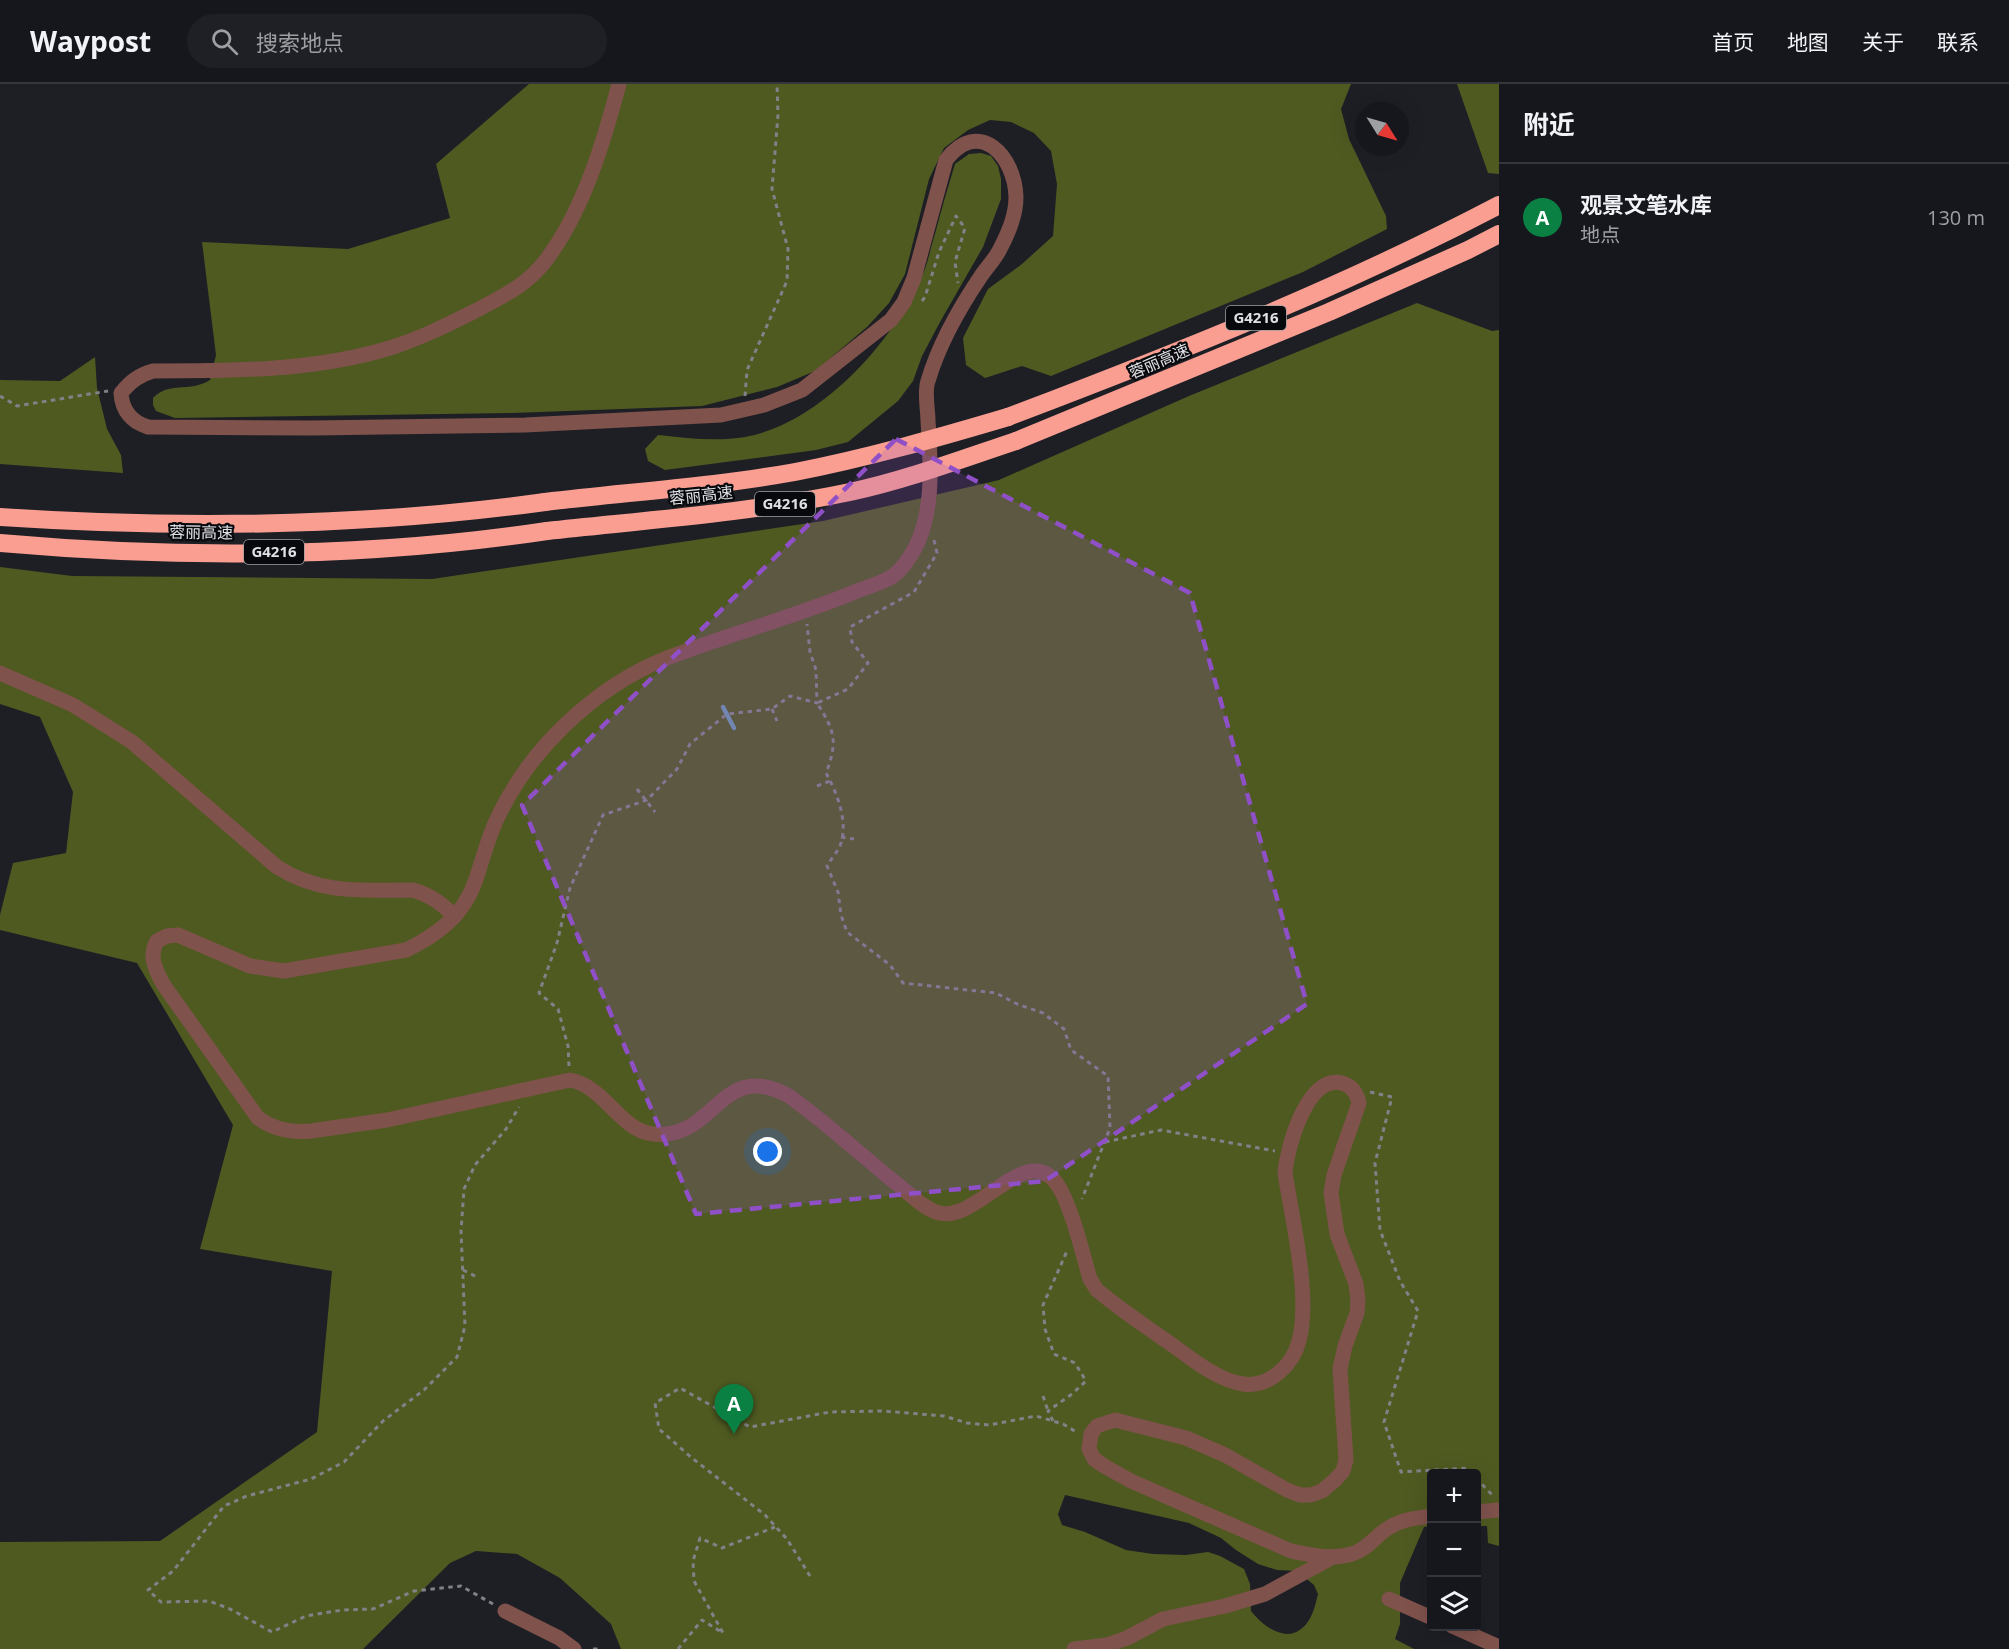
<!DOCTYPE html>
<html lang="zh">
<meta charset="utf-8">
<style>
body{margin:0;font-family:"Open Sans","Noto Sans SC",sans-serif;background:#1f2025;color:#f1f3f6}
.controls{position:absolute;right:18px;bottom:18px;display:grid;overflow:hidden;border-radius:6px;box-shadow:0 6px 24px #0002}
.controls button{width:54px;height:54px;display:grid;place-items:center;padding:0;border:0;border-bottom:2px solid #35363b;background:#16171c;color:#f1f3f6;font:30px sans-serif}
.compass{position:absolute;left:1355px;top:18px;width:54px;height:54px;border-radius:50%;background:#16171c;box-shadow:0 6px 24px #0002;rotate:127deg}
.you{position:absolute;left:768px;top:1068px;width:21px;height:21px;margin:-15px;border:4px solid #fff;border-radius:50%;background:#1a73e8;box-shadow:0 0 0 9px #1a73e833}
.badge{display:grid;place-items:center;width:39px;height:39px;border-radius:50%;background:#0b8043;color:#fff;font-size:20px;font-weight:700}
.pin{position:absolute;translate:-50% -50px;filter:drop-shadow(0 2px 3px #0008)}
.pin::after{content:'';position:absolute;top:32px;width:21px;height:18px;background:inherit;clip-path:polygon(0 0,100% 0,50% 100%)}
.list{margin:0;padding:0;list-style:none}
h2{display:flex;justify-content:space-between;align-items:center;height:78px;margin:0;padding:0 24px;font-size:26px}
h2 small{font-size:20px;font-weight:400;color:#9e9fa3}
.list li{display:grid;grid-template-columns:39px 1fr auto;gap:18px;align-items:center;box-sizing:border-box;height:108px;padding:0 24px;border-top:2px solid #35363b}
.list b{display:block;font-size:22px;white-space:nowrap}
.list p{margin:0;font-size:20px;white-space:nowrap;color:#9e9fa3}
.list em{font-size:20px;font-style:normal;color:#9e9fa3}
.icon{flex:none;width:33px;height:33px;fill:none;stroke:currentColor;stroke-width:2;stroke-linecap:round;stroke-linejoin:round}
.map{position:relative;flex:none;width:1499px;height:1565px;overflow:hidden}
header{display:flex;align-items:center;gap:36px;box-sizing:border-box;height:84px;padding:0 30px;background:#16171c;border-bottom:2px solid #35363b}
header strong{font-size:28px}
nav{display:flex;gap:33px;margin-inline-start:auto;font-size:21px}
.search{width:420px;height:54px;background:#1f2025;display:flex;align-items:center;gap:15px;box-sizing:border-box;padding:0 21px;border-radius:33px;color:#9e9fa3;font-size:22px}
main{display:flex}
aside{flex:1;background:#16171c}
.map>svg:first-child{display:block}
</style>
<header>
<strong>Waypost</strong>
<div class="search"><svg class="icon" aria-label="search" viewBox="0 0 24 24"><circle cx="10" cy="10" r="6"/><path d="M15 15l6 6"/></svg>搜索地点</div>
<nav><a>首页</a><a>地图</a><a>关于</a><a>联系</a></nav>
</header>
<main>
<div class="map">
<svg width="1499" height="1565" viewBox="0 0 1499 1565">
<rect width="100%" height="100%" fill="#1d1f25"/>
<!-- forest -->
<g fill="#4f5a21" fill-rule="evenodd">
<path d="M529,0H1351L1341,25L1349,55L1386,132L1387,145L1303,188L1051,292L1022,282L985,294L966,281L963,254L988,205L1022,180L1053,152L1057,100L1051,67L1034,49L1011,38L990,36L968,46L944,64L929,95L905,190L889,219L867,243L815,287L777,303L702,322L512,329L175,334L156,327L153,321V314C169,297 189,309 210,296L216,271L202,158L348,165L450,134L436,80Z"/>
<polygon points="1457,0 1499,0 1499,90 1488,89"/>
<path d="M981,69L991,72L998,82L1001,95V115L983,163L940,238L922,272L913,297L898,317L848,358L816,366L665,386L648,377L645,365L658,351C687,354 716,358 745,353C822,339 896,255 925,185C929,174 931,162 935,150C941,127 948,103 955,80L969,70Z"/>
<path d="M1417,219L1492,247L1499,246V1462L1488,1459L1487,1442H1477L1476,1390H1432L1431,1442L1424,1443L1400,1499V1540L1395,1555L1414,1565H621L611,1540L560,1494L517,1470L476,1467L450,1479L363,1565H0V1458L160,1457L317,1348L332,1187L200,1165L233,1041L137,879L0,846V831L13,779L66,769L73,708L40,633L0,620V483L72,492L432,495L823,437L999,396L1189,312ZM1065,1411L1189,1439L1221,1454L1236,1466L1258,1480L1277,1486L1297,1487L1314,1501L1318,1510C1315,1522 1312,1537 1301,1545C1284,1559 1261,1540 1251,1527L1250,1500L1244,1485L1220,1472L1208,1468L1186,1471L1153,1470L1126,1466L1085,1448L1062,1441L1058,1430Z"/>
<polygon points="95,273 97,304 107,345 121,371 123,389 0,380 0,296 60,297"/>
</g>
<g fill="none" stroke-linecap="round" stroke-linejoin="round">
<!-- stream -->
<polyline stroke="#6b94ae" stroke-width="4.5" points="723,623 734,644"/>
<!-- path -->
<g stroke="#808287" stroke-width="3" stroke-dasharray="4.5 4.5" stroke-linecap="butt">
<polyline points="922,217 925,213 939,168 956,132 965,144 955,178 958,199"/>
<polyline points="0,312 17,322 108,307"/>
<polyline points="745,312 747,286 787,197 788,165 772,105 778,31 777,0"/>
<path d="M934,456L937,469L914,508L850,543L852,558L868,579L848,605L817,619C835,647 838,658 826,689C837,709 849,738 840,762C837,768 831,775 827,782L838,808L841,831L847,848L890,881L903,899L996,909L1017,920L1043,929L1064,945L1071,966L1108,992L1110,1044L1082,1115"/>
<polyline points="772,625 777,637"/>
<polyline points="817,702 830,697"/>
<polyline points="637,705 655,728"/>
<polyline points="841,753 854,755"/>
<polyline points="569,982 568,962 558,925 539,909 557,859 570,804 603,731 647,716 677,685 690,660 727,630 772,625 790,612 817,619 816,586 810,568 807,540"/>
<polyline points="1370,1008 1392,1013 1375,1079 1380,1146 1400,1197 1418,1227 1384,1338 1401,1388 1468,1384 1473,1390"/>
<polyline points="1105,1058 1161,1046 1275,1067"/>
<polyline points="463,1186 479,1194"/>
<polyline points="1043,1312 1048,1327"/>
<polyline points="1053,1337 1048,1327 1072,1310 1086,1297 1075,1279 1054,1270 1045,1245 1043,1221 1067,1167"/>
<polyline points="1476,1394 1494,1413"/>
<polyline points="810,1492 787,1455 765,1431 692,1374 659,1345 655,1319 680,1304 750,1343 830,1328 883,1327 944,1332 967,1339 989,1341 1036,1332 1063,1340 1078,1349"/>
<polyline points="493,1520 461,1502 414,1507 373,1525 342,1526 306,1532 272,1548 230,1525 209,1517 161,1518 148,1506 173,1487 224,1422 247,1412 311,1395 344,1378 383,1337 424,1306 457,1273 465,1242 461,1147 464,1105 475,1081 506,1045 519,1023"/>
<polyline points="593,1565 599,1565"/>
<polyline points="678,1565 702,1536 723,1549 694,1497 693,1477 700,1454 722,1464 775,1443"/>
</g>
<!-- minor -->
<g stroke="#80524c" stroke-width="15">
<path d="M619,0C604,57 584,124 549,172C530,200 502,213 473,228C447,241 421,254 393,263C317,287 233,287 153,287C139,291 131,297 121,309C122,326 131,338 148,343L312,344L525,341L721,331L764,321L802,306L891,236L904,218L914,194L946,76C979,33 1015,72 1016,113C1016,131 1009,147 1001,163C996,174 988,182 981,192C960,223 939,260 928,297C924,308 928,325 928,337C931,381 935,437 909,474C905,480 899,488 893,492C881,500 863,504 850,510C790,534 727,551 667,574C629,589 593,614 564,642C536,669 512,702 496,737C487,757 482,778 475,798C463,832 437,851 406,866L284,887L250,882L178,851L167,852L157,857C148,873 156,886 163,900L258,1034C274,1046 291,1049 311,1047L387,1036L570,996C611,1004 620,1056 667,1050C718,1044 725,977 789,1012C825,1038 858,1068 892,1096C906,1106 920,1122 936,1128C976,1143 1025,1055 1057,1100C1071,1120 1083,1171 1090,1195L1097,1206C1121,1226 1146,1243 1171,1260C1192,1275 1217,1296 1243,1300C1269,1304 1293,1281 1299,1257C1311,1213 1292,1134 1285,1089C1287,1064 1307,990 1342,999C1353,1002 1357,1010 1359,1019L1334,1091L1331,1109L1337,1150L1356,1200L1358,1217L1357,1229L1345,1262L1340,1285L1346,1376L1343,1387L1335,1396L1322,1407L1311,1411H1300L1287,1406L1225,1371L1186,1354L1115,1336L1097,1342L1091,1350L1089,1365L1094,1375L1104,1382L1131,1397L1291,1467C1311,1471 1332,1476 1352,1470C1367,1466 1377,1450 1390,1443C1403,1435 1417,1434 1432,1432"/>
<path d="M0,589L73,621L132,658L277,783C321,811 363,806 413,806C430,811 443,819 454,833"/>
<polyline points="1476,1428 1499,1426"/>
<polyline points="1389,1515 1432,1534"/>
<polyline points="505,1527 559,1554 574,1565"/>
<polyline points="1452,1542 1499,1563"/>
<polyline points="1074,1565 1107,1561 1127,1554 1163,1535 1225,1522 1265,1510 1333,1473"/>
</g>
<!-- highway -->
<g stroke="#fa9e92" stroke-width="18">
<path d="M1008,333C1174,270 1341,204 1499,121"/>
<polyline points="1016,357 1329,228 1468,166 1499,150"/>
<path d="M0,433C182,445 364,443 545,418"/>
<path d="M0,459C182,475 367,474 547,447"/>
</g>
<!-- highway-bridge -->
<g stroke="#fa9e92" stroke-width="18">
<path d="M545,418C628,408 712,403 795,388C867,374 937,354 1008,333"/>
<path d="M547,447C648,436 750,429 850,408C906,396 962,375 1016,357"/>
</g>
</g>
<!-- marked area -->
<path fill="#8f50c7" fill-opacity="0.2" stroke="#8f50c7" stroke-width="4.5" stroke-dasharray="12 8" stroke-linejoin="round" d="M896,355L1190,509L1307,920L1045,1097L696,1130L522,721Z"/>
<g text-anchor="middle" stroke-width="4.5" stroke-linejoin="round" paint-order="stroke">
<!-- shield labels -->
<g fill="#08090c" stroke="#9ea0a4" stroke-width="1.5">
<rect x="1226" y="222" width="60" height="24" rx="4.5"/>
<rect x="755" y="408" width="60" height="24" rx="4.5"/>
<rect x="244" y="456" width="60" height="24" rx="4.5"/>
</g>
<g font-size="15" font-weight="bold" fill="#dfe0e5">
<text x="1256" y="239">G4216</text>
<text x="785" y="425">G4216</text>
<text x="274" y="473">G4216</text>
</g>
<!-- street labels -->
<g font-size="16" fill="#dfe0e5" stroke="#08090c">
<text transform="translate(1159 277) rotate(-23)" y="6">蓉丽高速</text>
<text transform="translate(701 411) rotate(-6)" y="6">蓉丽高速</text>
<text transform="translate(201 448) rotate(1)" y="6">蓉丽高速</text>
</g>
</g>
</svg>
<div class="controls">
<button>+</button>
<button>−</button>
<button><svg class="icon" aria-label="layers" viewBox="0 0 24 24"><path d="M12 4l9 5-9 5-9-5zM3 14l9 5 9-5"/></svg></button>
</div>
<svg class="compass" viewBox="-18 -18 36 36"><path d="M0-13l5 13h-10z" fill="#e53935"/><path d="M0 13l5-13h-10z" fill="#9e9fa3"/></svg>
<div class="you"></div>
<div class="pin badge" style="left:734px;top:1350px">A</div>
</div>
<aside>
<h2>附近<small></small></h2>
<ul class="list">
<li><span class="badge">A</span><div><b>观景文笔水库</b><p>地点</p></div><em>130 m</em></li>
</ul>
</aside>
</main>
